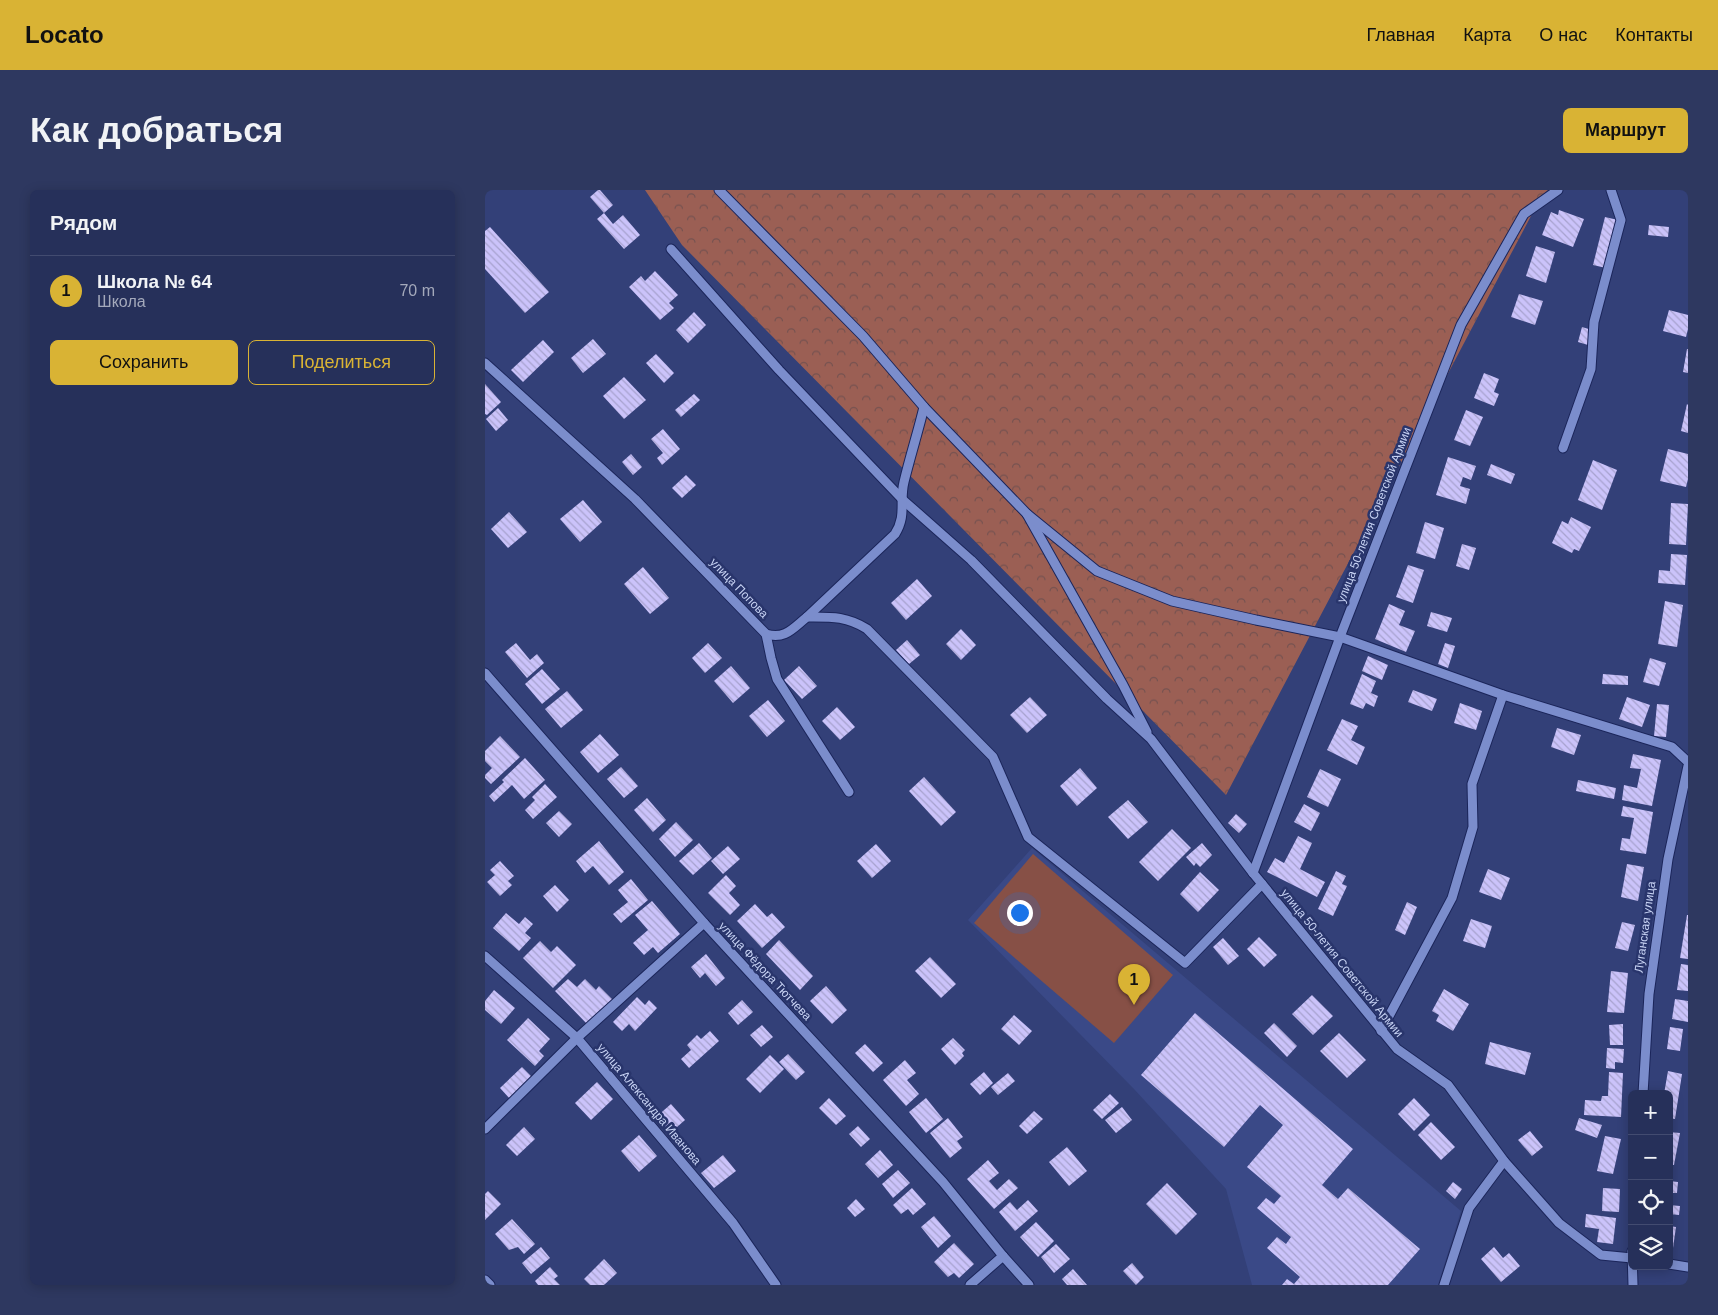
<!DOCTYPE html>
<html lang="ru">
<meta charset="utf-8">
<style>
body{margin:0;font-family:Helvetica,sans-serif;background:#2e3860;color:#f1f3f6}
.controls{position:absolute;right:15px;bottom:15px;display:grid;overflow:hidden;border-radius:8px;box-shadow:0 2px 12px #0003}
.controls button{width:45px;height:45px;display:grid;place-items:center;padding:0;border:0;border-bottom:1px solid #424b70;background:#26305a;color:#f1f3f6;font:25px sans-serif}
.you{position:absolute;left:534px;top:722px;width:18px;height:18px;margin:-12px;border:4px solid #fff;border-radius:50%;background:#1a73e8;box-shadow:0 0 0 8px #1a73e833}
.badge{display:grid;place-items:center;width:32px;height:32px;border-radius:50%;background:#d9b334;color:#111;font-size:16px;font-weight:700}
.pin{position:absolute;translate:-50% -41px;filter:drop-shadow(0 1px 2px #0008)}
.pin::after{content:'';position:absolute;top:26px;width:18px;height:15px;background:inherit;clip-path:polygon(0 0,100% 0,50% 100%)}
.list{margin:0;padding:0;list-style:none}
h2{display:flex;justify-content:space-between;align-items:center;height:65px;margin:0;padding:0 20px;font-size:21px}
h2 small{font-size:16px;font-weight:400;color:#a4a9bb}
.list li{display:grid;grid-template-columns:32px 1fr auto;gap:15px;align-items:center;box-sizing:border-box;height:70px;padding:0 20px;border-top:1px solid #424b70}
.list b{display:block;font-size:19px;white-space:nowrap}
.list p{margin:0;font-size:16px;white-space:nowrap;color:#a4a9bb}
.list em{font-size:16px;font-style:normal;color:#a4a9bb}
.actions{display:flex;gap:10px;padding:15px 20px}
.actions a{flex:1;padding:11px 0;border:1px solid #d9b334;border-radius:8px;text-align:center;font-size:18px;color:#d9b334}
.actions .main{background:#d9b334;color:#111}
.icon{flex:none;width:28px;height:28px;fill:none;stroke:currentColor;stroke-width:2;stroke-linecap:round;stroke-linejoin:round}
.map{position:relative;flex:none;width:1203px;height:1095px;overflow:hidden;border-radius:8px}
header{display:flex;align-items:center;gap:30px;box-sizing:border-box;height:70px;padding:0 25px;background:#d9b334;color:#111}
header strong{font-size:24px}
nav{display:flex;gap:28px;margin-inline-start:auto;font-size:18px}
.intro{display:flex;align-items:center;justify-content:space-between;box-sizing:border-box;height:120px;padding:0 30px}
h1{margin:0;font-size:35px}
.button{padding:12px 22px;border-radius:8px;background:#d9b334;color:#111;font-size:18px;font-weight:700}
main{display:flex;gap:30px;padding:0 30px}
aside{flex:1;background:#26305a;border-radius:8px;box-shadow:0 2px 12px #0003}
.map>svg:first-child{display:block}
</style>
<header>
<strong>Locato</strong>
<nav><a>Главная</a><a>Карта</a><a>О нас</a><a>Контакты</a></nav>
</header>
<div class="intro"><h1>Как добраться</h1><a class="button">Маршрут</a></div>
<main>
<aside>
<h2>Рядом<small></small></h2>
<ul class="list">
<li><span class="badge">1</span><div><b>Школа № 64</b><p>Школа</p></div><em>70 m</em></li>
</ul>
<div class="actions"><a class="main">Сохранить</a><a>Поделиться</a></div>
</aside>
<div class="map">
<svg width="1203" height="1095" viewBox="0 0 1203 1095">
<defs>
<pattern id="forest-crowns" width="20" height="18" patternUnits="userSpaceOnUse" patternTransform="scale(1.25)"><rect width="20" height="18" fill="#9b5f54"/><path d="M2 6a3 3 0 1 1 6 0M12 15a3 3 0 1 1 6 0" fill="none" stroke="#755250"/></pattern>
<pattern id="building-back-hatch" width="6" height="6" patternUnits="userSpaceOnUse" patternTransform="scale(1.25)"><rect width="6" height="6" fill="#cbc3fa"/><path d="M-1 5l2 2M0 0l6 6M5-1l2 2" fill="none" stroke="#a7a2ce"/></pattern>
</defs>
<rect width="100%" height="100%" fill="#334078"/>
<!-- built -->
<polygon fill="#3a4987" points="547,658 976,1021 953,1095 767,1095 741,999 649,899 483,730"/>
<!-- green -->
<polygon fill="#875046" points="548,664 688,785 629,853 489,733"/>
<!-- forest -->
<polygon fill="url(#forest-crowns)" points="160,0 1063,0 1057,5 741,605 197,55"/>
<!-- building -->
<g fill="url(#building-back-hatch)">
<polygon points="113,0 115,0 128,15 119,23 105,7"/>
<polygon points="1074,20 1099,29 1088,57 1057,45 1066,22 1073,25"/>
<polygon points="119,23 128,34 138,25 155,45 139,59 112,29"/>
<polygon points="1120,27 1133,30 1121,78 1108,75"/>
<polygon points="1164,35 1184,37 1183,47 1163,45"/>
<polygon points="5,37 64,102 40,123 0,79 0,41"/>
<polygon points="1051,56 1070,62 1061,93 1041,86"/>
<polygon points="170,81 193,105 184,113 189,118 175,130 144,97 156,86 160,91"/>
<polygon points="1034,104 1058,111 1050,135 1026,127"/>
<polygon points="1184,120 1203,125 1203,139 1201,147 1178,141"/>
<polygon points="209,122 221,135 203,153 191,140"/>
<polygon points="1097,137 1107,140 1103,155 1093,152"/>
<polygon points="108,149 121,164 98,183 86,168"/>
<polygon points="58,150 69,162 38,192 26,180"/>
<polygon points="1202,159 1203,159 1203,183 1198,182"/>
<polygon points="171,164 189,183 179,193 161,173"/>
<polygon points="999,183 1014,189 1009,202 1014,204 1009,216 989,208"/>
<polygon points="139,187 161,210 139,229 118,206"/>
<polygon points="0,194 16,212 2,225 0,224"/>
<polygon points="209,204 215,210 196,227 190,220"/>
<polygon points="1202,214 1203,215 1203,243 1196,241"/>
<polygon points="13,218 23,230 11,241 1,229"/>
<polygon points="981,220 998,227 985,256 969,250"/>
<polygon points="178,239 195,259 177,275 172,268 178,263 166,249"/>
<polygon points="1183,259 1203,264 1203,289 1201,297 1175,291"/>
<polygon points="146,264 157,277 148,285 137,272"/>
<polygon points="963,267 991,276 986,290 978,287 975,296 985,299 981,314 951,305"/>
<polygon points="1108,270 1132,280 1117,320 1093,310"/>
<polygon points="1006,274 1030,284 1026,294 1002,285"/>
<polygon points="201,285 211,295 197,308 187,298"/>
<polygon points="98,310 117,332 95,352 75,329"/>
<polygon points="1186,313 1203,314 1201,355 1184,354"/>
<polygon points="24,322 42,342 23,358 6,339"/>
<polygon points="1086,327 1106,337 1094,361 1089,359 1087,363 1067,353 1077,331 1083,334"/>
<polygon points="940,332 959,338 950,369 931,363"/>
<polygon points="977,354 991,358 984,380 971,376"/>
<polygon points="1186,364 1202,365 1200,395 1173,393 1174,380 1185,381"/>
<polygon points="923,375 939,380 928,413 911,407"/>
<polygon points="158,377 184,408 165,424 139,394"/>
<polygon points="432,389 447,406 421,430 406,413"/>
<polygon points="1180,411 1198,415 1192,457 1173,454"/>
<polygon points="904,414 920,421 914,435 930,441 921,462 890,449"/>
<polygon points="946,422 967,428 962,442 942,436"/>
<polygon points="476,439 491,455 476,470 461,454"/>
<polygon points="422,450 435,465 424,474 411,460"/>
<polygon points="31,453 45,470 52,464 59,473 42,488 20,462"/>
<polygon points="223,453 237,468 220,483 207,468"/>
<polygon points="960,453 970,456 963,478 953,474"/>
<polygon points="883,466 903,475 897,490 877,481"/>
<polygon points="1165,468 1181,473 1174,496 1158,492"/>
<polygon points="246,476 265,498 248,513 229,491"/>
<polygon points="314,476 332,496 317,509 299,490"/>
<polygon points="57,479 75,499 57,514 40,494"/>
<polygon points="877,484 891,491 886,503 893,506 889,517 881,513 878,519 865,514"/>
<polygon points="1118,484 1143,486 1143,495 1117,494"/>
<polygon points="928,500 952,509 947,521 923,512"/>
<polygon points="82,501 98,520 76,538 60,519"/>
<polygon points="545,507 562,525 542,543 525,525"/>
<polygon points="1142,507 1165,515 1157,537 1134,529"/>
<polygon points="283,510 300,531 282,547 264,526"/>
<polygon points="975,513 997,521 991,540 969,533"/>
<polygon points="1172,514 1184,515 1181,547 1169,546"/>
<polygon points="352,517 370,537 355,550 337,531"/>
<polygon points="857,529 873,536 866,550 880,557 872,575 842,560"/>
<polygon points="1072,538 1096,545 1089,565 1066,557"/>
<polygon points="115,544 134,565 113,583 95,562"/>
<polygon points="15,546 35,567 6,594 0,588 0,585 7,578 0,571 0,561"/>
<polygon points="1148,564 1176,570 1167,616 1137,610 1139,595 1152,598 1156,579 1145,578"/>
<polygon points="40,568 60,590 39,609 27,595 9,612 4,606 19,592 17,590"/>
<polygon points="136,577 153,596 139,608 122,589"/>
<polygon points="595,578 612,598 592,616 575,596"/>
<polygon points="835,579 856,589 843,617 822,607"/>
<polygon points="439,587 471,622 456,636 424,601"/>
<polygon points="1093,590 1131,598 1129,609 1091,601"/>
<polygon points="60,594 72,607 48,629 40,620 50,610 47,607"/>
<polygon points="162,608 181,630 168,642 149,620"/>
<polygon points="643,610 663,632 643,649 623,627"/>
<polygon points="819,614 835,623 826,641 809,632"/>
<polygon points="1138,616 1168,622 1161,664 1135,660 1137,648 1145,649 1149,628 1136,626"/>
<polygon points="74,621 87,634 74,647 61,633"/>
<polygon points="751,624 762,634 754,643 743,633"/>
<polygon points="191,632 208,650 190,667 174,649"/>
<polygon points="687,639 706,658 673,691 654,672"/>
<polygon points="813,646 827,653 815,679 840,692 832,707 782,682 790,668 799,673"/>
<polygon points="114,651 139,682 124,695 108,676 100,683 91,671"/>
<polygon points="214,653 227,668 208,685 194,671"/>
<polygon points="717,653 727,665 715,677 711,673 709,676 701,667"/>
<polygon points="391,654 406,671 387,688 372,671"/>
<polygon points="243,656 255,669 238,684 226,671"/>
<polygon points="15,671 29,686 23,691 27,695 15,706 2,692 10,685 5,680"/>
<polygon points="1142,674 1159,677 1153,711 1136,707"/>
<polygon points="1003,679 1025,688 1016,710 994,702"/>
<polygon points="851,681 861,686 857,694 862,696 848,726 833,719"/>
<polygon points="715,682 734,700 713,722 695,704"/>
<polygon points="241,685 251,696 244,703 255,715 245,725 223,703"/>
<polygon points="146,689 163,710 136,733 128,724 143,712 133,700"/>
<polygon points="70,695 84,710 72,722 58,706"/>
<polygon points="167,711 195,744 173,763 168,757 159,765 148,753 163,740 150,725"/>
<polygon points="922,712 932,717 920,745 910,740"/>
<polygon points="270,714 282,727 287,723 300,737 277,758 252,731"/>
<polygon points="21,723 34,734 40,727 48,734 40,743 46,748 34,761 8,738"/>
<polygon points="1202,725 1203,725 1203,769 1195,768"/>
<polygon points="986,729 1007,736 1000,758 978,751"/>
<polygon points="1137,732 1150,735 1143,761 1130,758"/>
<polygon points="774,747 792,765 779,777 762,759"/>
<polygon points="738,748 754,766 743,775 728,757"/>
<polygon points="294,750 328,786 315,800 281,764"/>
<polygon points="55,751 66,762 72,756 91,775 68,798 38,768"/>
<polygon points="221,764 240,788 231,796 220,783 215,788 206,777"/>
<polygon points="445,767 471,794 456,808 430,781"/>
<polygon points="1196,774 1203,775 1203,801 1192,800"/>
<polygon points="1126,781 1143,783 1139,823 1122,822"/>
<polygon points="83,789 92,797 100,789 111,800 114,796 128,810 103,835 70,801"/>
<polygon points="341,796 362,820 347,834 325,811"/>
<polygon points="959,799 984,814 968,841 951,831 954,825 947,821"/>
<polygon points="9,800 30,818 16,834 0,820 0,811"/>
<polygon points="827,805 848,826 828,845 807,824"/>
<polygon points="152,807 160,815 164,810 172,818 150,841 144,834 137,841 128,832"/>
<polygon points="1190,809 1203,811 1203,832 1187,829"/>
<polygon points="257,810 268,822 253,835 243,823"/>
<polygon points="710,823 868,959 837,995 853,1009 863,998 935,1059 903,1095 797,1095 802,1089 809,1094 815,1087 782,1058 792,1047 801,1054 806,1047 772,1018 781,1008 789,1014 796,1006 762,977 798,935 775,915 739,957 656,885"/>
<polygon points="529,825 547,841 534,855 516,839"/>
<polygon points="43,828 65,849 54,861 59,866 50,876 22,850"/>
<polygon points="789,833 812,856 802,867 779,843"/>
<polygon points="1138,834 1138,855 1125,855 1124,835"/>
<polygon points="277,835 288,847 276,857 265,845"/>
<polygon points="1185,837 1198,839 1195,861 1182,859"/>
<polygon points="225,841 234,851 204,878 196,869 206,860 202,855 212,845 216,849"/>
<polygon points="854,843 881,870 862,888 835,861"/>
<polygon points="468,848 480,860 477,863 479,866 470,875 456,859"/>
<polygon points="1005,852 1046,863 1040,885 1000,874"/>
<polygon points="380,854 398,873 388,882 370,863"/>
<polygon points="1122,858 1139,859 1138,873 1130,872 1130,879 1121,878"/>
<polygon points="303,864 320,882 311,890 294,872"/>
<polygon points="285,865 299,879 275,903 261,889"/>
<polygon points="420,870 431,883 422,890 434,904 421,916 398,890"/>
<polygon points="37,877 47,887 25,909 15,898"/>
<polygon points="1183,881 1197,884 1190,929 1184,928 1184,904 1179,904"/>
<polygon points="499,882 508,893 495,905 485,894"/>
<polygon points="1124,882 1138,883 1136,927 1099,925 1100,910 1116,911 1117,906 1123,906"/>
<polygon points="523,883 530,891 513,905 506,897"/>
<polygon points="112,892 128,909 106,930 90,913"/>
<polygon points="625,904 634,913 617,929 608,920"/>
<polygon points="344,908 361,926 351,935 334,918"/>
<polygon points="441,908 458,929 441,943 424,922"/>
<polygon points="929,908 945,925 929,941 913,924"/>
<polygon points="186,914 200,930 184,944 170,928"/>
<polygon points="637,917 647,930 631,943 620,930"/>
<polygon points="549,921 558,929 542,944 534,936"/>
<polygon points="463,928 478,947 472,951 477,958 465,968 445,943"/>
<polygon points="1094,928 1117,935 1112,948 1090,940"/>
<polygon points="946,932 970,957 956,970 933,945"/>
<polygon points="373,936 385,949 376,957 364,944"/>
<polygon points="39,937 50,949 32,966 21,955"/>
<polygon points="1045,941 1058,957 1047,966 1033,950"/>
<polygon points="1184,942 1195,943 1189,975 1186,975 1186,980 1184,980"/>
<polygon points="154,945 172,966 154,982 136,961"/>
<polygon points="1120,946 1136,949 1128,984 1112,981"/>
<polygon points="582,957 602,981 584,996 564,972"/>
<polygon points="395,960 408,975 393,988 380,974"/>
<polygon points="238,965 251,981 229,998 216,983"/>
<polygon points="503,970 514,983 504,991 512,1000 524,989 533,998 509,1019 482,989"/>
<polygon points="413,980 425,993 408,1008 397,994"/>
<polygon points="1184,991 1193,992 1192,1003 1184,1003"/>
<polygon points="968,992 977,999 970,1009 961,1001"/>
<polygon points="682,993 712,1024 691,1045 661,1014"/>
<polygon points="427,998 441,1014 428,1025 423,1019 416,1024 408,1015"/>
<polygon points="1118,998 1135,999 1134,1022 1117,1021"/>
<polygon points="3,1001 16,1014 0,1030 0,1004"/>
<polygon points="371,1009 380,1019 370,1027 362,1018"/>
<polygon points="543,1010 553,1021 530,1041 514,1022 525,1012 532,1020"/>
<polygon points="1184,1015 1195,1016 1194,1025 1184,1024"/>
<polygon points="1101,1024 1131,1028 1128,1054 1112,1052 1114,1039 1100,1037"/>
<polygon points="449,1026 466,1046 453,1058 436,1037"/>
<polygon points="27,1029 50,1054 39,1064 33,1057 24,1060 10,1044"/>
<polygon points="551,1032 569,1051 553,1067 535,1047"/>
<polygon points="1184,1036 1191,1037 1187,1065 1184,1065"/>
<polygon points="469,1053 489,1074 474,1088 469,1083 463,1087 449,1072"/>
<polygon points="571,1054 585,1069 569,1083 556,1067"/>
<polygon points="56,1057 65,1068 46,1084 37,1073"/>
<polygon points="1009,1057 1018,1068 1024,1063 1035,1076 1016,1092 996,1069"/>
<polygon points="119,1069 132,1083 119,1095 105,1095 99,1089"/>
<polygon points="647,1073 659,1087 651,1095 638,1081"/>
<polygon points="65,1077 73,1086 69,1089 75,1095 53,1095 50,1091"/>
<polygon points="588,1079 602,1095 582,1095 577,1089"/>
</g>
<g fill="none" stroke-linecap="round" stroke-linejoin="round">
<defs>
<g id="minor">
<polyline points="234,0 378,146 439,217 542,324 638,495 662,542"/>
<polyline points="186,59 294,180 418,310 486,370 622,509 666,549 768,683 912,859 963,895 1019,971 1074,1033 1116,1065 1147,1068"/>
<path d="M0,173L150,309L281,444C300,450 308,438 322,427C346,427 361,426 382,439L508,567L543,647L700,773L777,694"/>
<polyline points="1078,258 1106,179 1109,132 1136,30 1126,0"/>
<polyline points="542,324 612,381 687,411 771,430 855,447 1018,505 1187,557 1203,572"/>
<path d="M322,427L410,344C422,325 414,312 419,292C425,267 433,242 439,217"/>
<polyline points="281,444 286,468 292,489 364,602"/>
<polyline points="0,483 219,733 458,992 518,1066 544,1095"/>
<polyline points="768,683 855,447 976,135 1039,24 1073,0"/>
<polyline points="0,766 92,848 248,1033 291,1095"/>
<polyline points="896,841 967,708 988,637 987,594 1018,505"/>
<polyline points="1158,904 1164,804 1183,669 1203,576"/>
<polyline points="0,939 92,848 219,733"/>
<polyline points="1147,1061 1148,1095"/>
<polyline points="1184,1074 1203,1077"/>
<polyline points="0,1090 5,1095"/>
<polyline points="485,1095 518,1066"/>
<polyline points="959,1095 984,1018 1019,971"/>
</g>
</defs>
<!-- minor casing -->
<use href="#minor" stroke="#1b255a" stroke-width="11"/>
<!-- minor -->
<use href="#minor" stroke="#7b8dcc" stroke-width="9"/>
</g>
<g text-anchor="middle" stroke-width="5" stroke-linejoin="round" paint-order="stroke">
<!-- street labels -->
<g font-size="12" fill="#c8d3f4" stroke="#29356c">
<text transform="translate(889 325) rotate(-69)" y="4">улица 50-летия Советской Армии</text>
<text transform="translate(254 398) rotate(46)" y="4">улица Попова</text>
<text transform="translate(1160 737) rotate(-82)" y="4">Луганская улица</text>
<text transform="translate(857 773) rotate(51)" y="4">улица 50-летия Советской Армии</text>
<text transform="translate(280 781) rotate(47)" y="4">улица Фёдора Тютчева</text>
<text transform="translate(164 914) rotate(50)" y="4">улица Александра Иванова</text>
</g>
</g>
</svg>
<div class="controls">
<button>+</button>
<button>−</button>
<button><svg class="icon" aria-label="locate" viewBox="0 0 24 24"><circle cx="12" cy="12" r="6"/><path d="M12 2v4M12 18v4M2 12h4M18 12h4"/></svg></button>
<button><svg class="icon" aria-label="layers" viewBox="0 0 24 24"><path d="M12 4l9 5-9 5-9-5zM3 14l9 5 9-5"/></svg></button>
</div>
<div class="you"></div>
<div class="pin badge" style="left:649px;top:815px">1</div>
</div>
</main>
